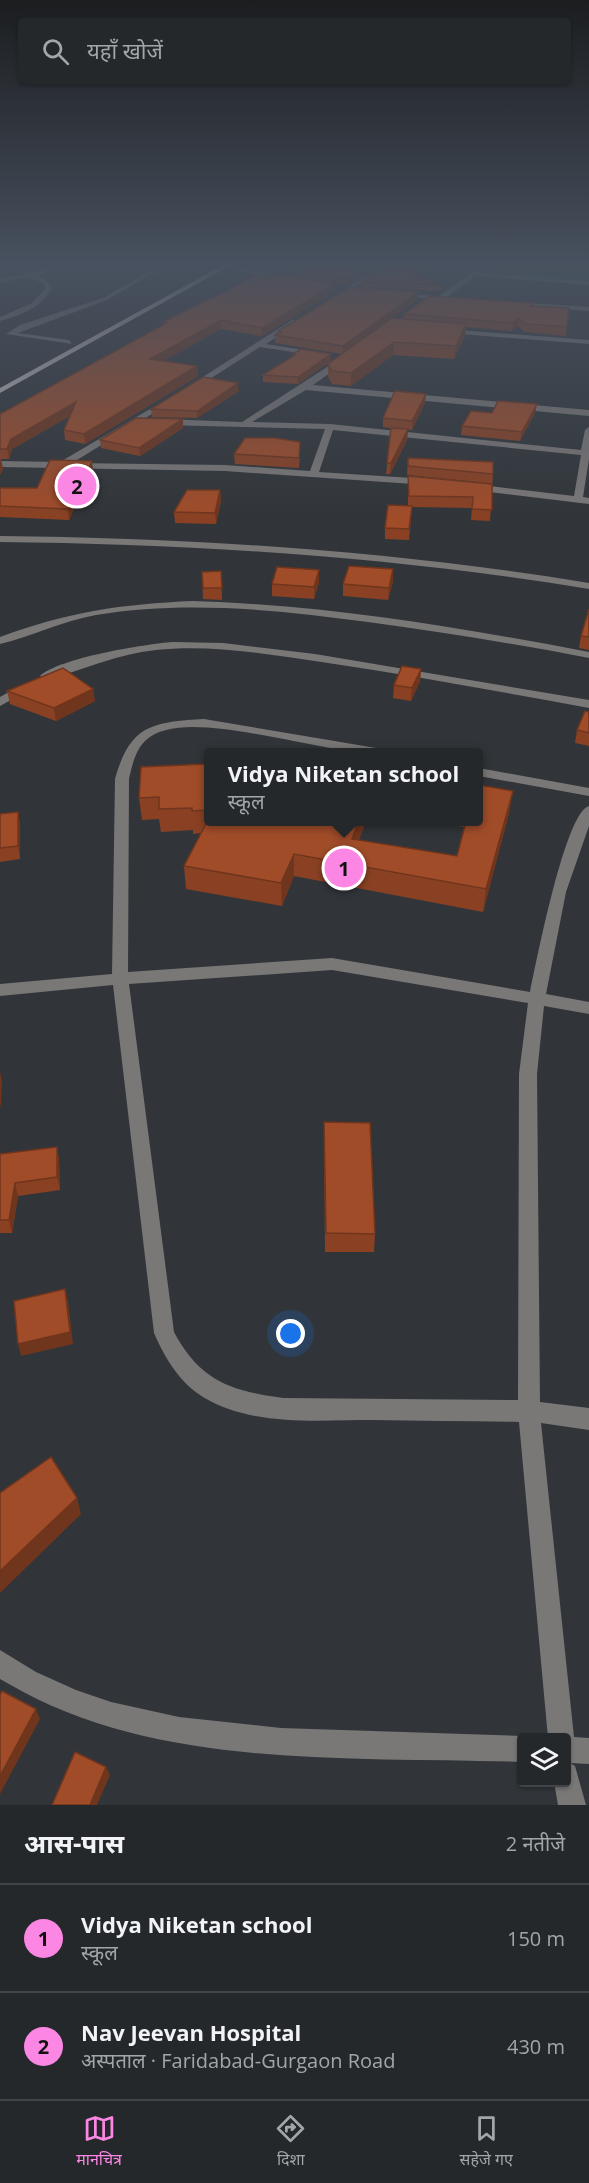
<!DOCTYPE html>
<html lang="hi">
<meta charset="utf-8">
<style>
body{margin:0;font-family:"Open Sans","Noto Sans Devanagari",sans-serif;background:#2d3033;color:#f1f3f6}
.controls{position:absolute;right:18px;bottom:18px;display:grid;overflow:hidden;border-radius:6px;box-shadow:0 2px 4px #0004}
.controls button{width:54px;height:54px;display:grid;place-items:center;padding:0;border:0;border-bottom:2px solid #424447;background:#25282b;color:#f1f3f6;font:30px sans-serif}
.you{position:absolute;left:291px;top:1334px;width:21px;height:21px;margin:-15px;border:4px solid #fff;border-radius:50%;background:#1a73e8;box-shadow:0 0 0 9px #1a73e833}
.badge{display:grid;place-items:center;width:39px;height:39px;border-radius:50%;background:#fc86e3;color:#111;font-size:20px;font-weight:700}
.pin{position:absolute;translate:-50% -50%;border:3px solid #fff;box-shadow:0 2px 6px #0006}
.popup{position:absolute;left:204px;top:748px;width:279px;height:78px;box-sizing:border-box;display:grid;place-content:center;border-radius:6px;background:#25282b;filter:drop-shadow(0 2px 4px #0005);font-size:20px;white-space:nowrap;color:#a3a6a9}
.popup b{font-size:22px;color:#f1f3f6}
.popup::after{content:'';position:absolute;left:50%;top:100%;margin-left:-12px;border:12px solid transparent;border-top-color:#25282b}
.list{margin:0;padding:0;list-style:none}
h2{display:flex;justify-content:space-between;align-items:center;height:78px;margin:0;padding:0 24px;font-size:26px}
h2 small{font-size:20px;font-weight:400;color:#a3a6a9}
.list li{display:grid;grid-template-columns:39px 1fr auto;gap:18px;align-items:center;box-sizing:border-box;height:108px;padding:0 24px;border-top:2px solid #424447}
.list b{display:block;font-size:22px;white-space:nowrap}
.list p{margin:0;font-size:20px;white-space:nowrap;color:#a3a6a9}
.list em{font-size:20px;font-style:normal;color:#a3a6a9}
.icon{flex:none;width:33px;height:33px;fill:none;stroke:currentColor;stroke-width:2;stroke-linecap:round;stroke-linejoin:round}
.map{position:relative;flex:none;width:589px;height:1805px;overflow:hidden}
.search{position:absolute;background:#25282b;box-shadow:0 2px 4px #0004;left:18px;right:18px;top:18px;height:66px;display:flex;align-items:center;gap:15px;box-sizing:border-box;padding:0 21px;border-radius:6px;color:#a3a6a9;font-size:22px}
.sheet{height:294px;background:#25282b}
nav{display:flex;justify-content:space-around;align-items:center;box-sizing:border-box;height:84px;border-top:2px solid #424447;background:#25282b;font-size:16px;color:#a3a6a9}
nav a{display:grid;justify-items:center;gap:3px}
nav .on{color:#fc86e3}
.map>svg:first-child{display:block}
</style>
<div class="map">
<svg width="589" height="1805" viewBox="0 0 589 1805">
<rect width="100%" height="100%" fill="#313539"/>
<!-- green -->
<polygon fill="#1f6842" points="497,265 589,265 589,281 486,274"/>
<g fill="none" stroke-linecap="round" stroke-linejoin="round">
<!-- minor -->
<g fill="#7a7777" fill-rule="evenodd">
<path d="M49,265H58L39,276L47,281L52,288C41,308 21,315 0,321V317L32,303L46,288C34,272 16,279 0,283V279C18,274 33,274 49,265Z"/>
<polygon points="225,265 294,279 297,281 294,283 221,267"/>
<polygon points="384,265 392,265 337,298 332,297"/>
<polygon points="480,267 483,269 479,273 589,281 589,285 475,276 447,297 451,299 448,301 395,295 398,293 439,296"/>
<polygon points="150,271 155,272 107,300 18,333 69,340 72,344 6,334 20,325 103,298"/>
<polygon points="514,302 589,307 589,311 512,305"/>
<polygon points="292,320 299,322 266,344 316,352 320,354 319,356 260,347 191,391 184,389"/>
<polygon points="444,329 589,340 589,344 447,333"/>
<polygon points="341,358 348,360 313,385 589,410 589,416 306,390 252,422 330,424 581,450 585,430 589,427 589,459 583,497 589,498 589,504 473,490 468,487 473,484 574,496 581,455 333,430 319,472 428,479 433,482 428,485 225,471 0,467 0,461 60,462 167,399 170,399 170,403 72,463 225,465 310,471 325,429 163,425 159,422 163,419 242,422"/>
<path d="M0,536C198,538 393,551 589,583V589C394,557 198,544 0,542Z"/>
<path d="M193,601C326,605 458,627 589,652V658C516,644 442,632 368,622C278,610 186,600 96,615C62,621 33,636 0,644V637C67,612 122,604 193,601Z"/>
<path d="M173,642L223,643L315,654L589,700V708C502,692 415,676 328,663C272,655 213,644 156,650C117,654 83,670 46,680L40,676C59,658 145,644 173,642Z"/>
<polygon points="25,683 29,684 29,690 0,706 0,697"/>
<path d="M204,719L376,748L382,752C326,758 184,702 145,741C135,751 132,766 129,779L128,972L332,958L530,992C536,964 565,812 589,806V826L566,892L546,994L589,1002V1014L544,1006L537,1074L540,1402L589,1408V1430L541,1423L574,1737L589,1738V1764L570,1763L575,1766L586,1805H558L554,1782H566V1738H548L519,1422C470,1421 422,1421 373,1420C317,1420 253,1427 203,1397C179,1382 165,1358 154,1333L113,985L0,996V984L112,974L115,779C130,725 152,722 204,719ZM332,970L528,1003L519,1074L518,1400L283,1398C231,1391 200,1381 174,1332L129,984Z"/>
<polygon points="479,768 589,788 589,796 479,776"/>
<path d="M0,1650L36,1672L76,1690L111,1702L179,1717L281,1728L522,1736L526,1738H522V1762C355,1756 157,1771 9,1684L0,1679Z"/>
</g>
<!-- major -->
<polygon fill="#bfb8b9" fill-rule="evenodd" points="223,265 231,265 0,393 0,388"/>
</g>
<!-- wall -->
<g fill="#8a4123">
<polygon points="299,265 379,265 347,286 292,275 292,269"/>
<polygon points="432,265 416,277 434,280 433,284 442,285 441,291 362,287 362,281"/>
<polygon points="335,292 262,336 221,329 163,361 197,366 198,376 85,444 65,440 64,430 70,416 12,449 9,459 1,459 3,469 0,475 0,414 163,325 163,322 214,298"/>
<polygon points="418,292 418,300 342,354 275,343 275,335 278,333 278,331"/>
<polygon points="533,303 532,306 569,308 566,336 525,332 517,326 512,331 466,327 465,336 454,359 393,355 351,386 332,384 328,377 328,364 403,319 404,314"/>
<polygon points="293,354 331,361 298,384 263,382 263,375 293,356"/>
<polygon points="239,391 197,418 152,417 151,409"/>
<polygon points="425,403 412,430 408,430 407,440 390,474 386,474 391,428 383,427 383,418"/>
<polygon points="492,413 535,413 520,441 461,435 462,426"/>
<polygon points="183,428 140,456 101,448 100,440"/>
<polygon points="300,453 299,468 235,464 234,454"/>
<polygon points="408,458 493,474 490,521 471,520 472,508 412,507 409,540 385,539 385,528 408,506 408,476 487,483 407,475"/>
<polygon points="93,471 85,493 81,492 69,520 0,517 0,488 37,488"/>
<polygon points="220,490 221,501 216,524 175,523 174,512"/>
<polygon points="319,570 319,582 314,599 272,596 272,584"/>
<polygon points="221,571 222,600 203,599 202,572"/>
<polygon points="393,581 388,600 343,596 343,584"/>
<polygon points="589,609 589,650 579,648 581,636"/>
<polygon points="421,669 420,681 411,701 393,698 394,685"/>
<polygon points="7,691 95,701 56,721 10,704"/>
<polygon points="589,712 589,746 575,743 577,730"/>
<polygon points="209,755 209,822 359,840 457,856 464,827 429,822 479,822 509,813 483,912 294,876 282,906 186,889 184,866 201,833 193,834 193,830 161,832 159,819 142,820 139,798 206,764"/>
<polygon points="18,812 20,825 20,859 0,862 0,814"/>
<polygon points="324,1122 375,1234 374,1252 325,1252"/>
<polygon points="57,1147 59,1160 60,1190 18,1196 12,1233 0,1233 0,1154"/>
</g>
<!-- shaded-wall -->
<g fill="#70351d">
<polygon points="370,265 379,265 347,286 347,279"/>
<polygon points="425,265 432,265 409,283 409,277"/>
<polygon points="335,284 335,292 262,336 262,328"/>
<polygon points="418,292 418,300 342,354 343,346"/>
<polygon points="518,318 517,326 512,331 513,323"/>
<polygon points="221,320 221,329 150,368 150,359"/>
<polygon points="466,324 465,336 454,359 456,346"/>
<polygon points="394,342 393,355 351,386 351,373"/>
<polygon points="331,354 331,361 298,384 298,377"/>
<polygon points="197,366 198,376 85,444 84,434"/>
<polygon points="238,383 239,391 197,418 197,411"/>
<polygon points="426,394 425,403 412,430 412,421"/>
<polygon points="76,402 77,412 12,449 9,459 7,449 11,439"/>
<polygon points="537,404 535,413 520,441 522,432"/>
<polygon points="183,419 183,428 140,456 139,448"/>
<polygon points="408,429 407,440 390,474 391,463"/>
<polygon points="1,459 3,469 0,475 0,462"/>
<polygon points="92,461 93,471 85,493 84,482"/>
<polygon points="80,482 81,492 69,520 68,509"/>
<polygon points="220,490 221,501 216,524 215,513"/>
<polygon points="393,569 393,581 388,600 389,588"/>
<polygon points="319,570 319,582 314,599 314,587"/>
<polygon points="421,669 420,681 411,701 412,688"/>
<polygon points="93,689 95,701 56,721 54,708"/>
<polygon points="513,791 509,813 483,912 486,889"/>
<polygon points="18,812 20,825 20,859 18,846"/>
<polygon points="358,822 366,822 351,861 352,839"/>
<polygon points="294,854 294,876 282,906 281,883"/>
<polygon points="0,1072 2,1081 1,1108 0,1103"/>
<polygon points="57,1147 59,1160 60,1190 57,1177"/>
<polygon points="15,1183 18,1196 12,1233 9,1220"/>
<polygon points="65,1289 68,1302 73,1344 21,1356 18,1344"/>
<polygon points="77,1498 81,1514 0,1593 0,1571"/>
<polygon points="36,1709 40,1719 0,1794 0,1776"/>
<polygon points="106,1767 110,1775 97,1805 90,1805"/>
</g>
<!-- building -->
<g fill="#a04c29" stroke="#70351d" stroke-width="1.5">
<polygon points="299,265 370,265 347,279 292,269"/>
<polygon points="386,265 425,265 409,277 434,280 429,284 442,285 362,281"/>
<polygon points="280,274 335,284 262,328 221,320 150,359 197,366 84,434 64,430 76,402 11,439 7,449 0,449 0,414 167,323 163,322 211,298 214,298 255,275 274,277"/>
<polygon points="350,287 418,292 343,346 275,335 281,332 278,331"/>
<polygon points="430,296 533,303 530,306 569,308 567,327 526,324 518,318 513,323 404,314"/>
<polygon points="392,318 466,324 456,346 394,342 351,373 332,371 328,364"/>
<polygon points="301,349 331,354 298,377 263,375 295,355 293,354"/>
<polygon points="203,377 238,383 197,411 151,409"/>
<polygon points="395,391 426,394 412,421 383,418"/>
<polygon points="498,401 537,404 522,432 462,426 471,411 492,413"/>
<polygon points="136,418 183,419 139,448 100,440"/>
<polygon points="391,428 408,429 391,463 387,463"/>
<polygon points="245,438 275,438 300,442 299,458 234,454"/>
<polygon points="408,458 493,462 493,474 408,466"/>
<polygon points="50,460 92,461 84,482 80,482 68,509 0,506 0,488 37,488"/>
<polygon points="408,476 492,484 492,510 472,509 473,497 409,496"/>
<polygon points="187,490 220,490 215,513 174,512"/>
<polygon points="388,505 412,506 409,529 385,528"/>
<polygon points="349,566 393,569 389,588 343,584"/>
<polygon points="277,567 319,570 314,587 272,584"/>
<polygon points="221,571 222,588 203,588 202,572"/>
<polygon points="589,609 589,637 581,636"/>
<polygon points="402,666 421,669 412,688 394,685"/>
<polygon points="63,668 93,689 54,708 7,691"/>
<polygon points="585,711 589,712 589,733 577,730"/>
<polygon points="209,755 209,810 192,811 192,808 159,809 159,797 139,798 141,767 206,764 206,756"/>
<polygon points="479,785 513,791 486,889 294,854 281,883 184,866 209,818 209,822 358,822 352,839 457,856 466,822 479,822"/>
<polygon points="18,812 18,846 0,848 0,814"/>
<polygon points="324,1122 370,1123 375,1234 326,1233"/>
<polygon points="57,1147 57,1177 15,1183 9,1220 0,1220 0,1154"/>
<polygon points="65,1289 70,1332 18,1344 14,1301"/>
<polygon points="51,1457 77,1498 0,1571 0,1493"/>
<polygon points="2,1691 36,1709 0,1776 0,1695"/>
<polygon points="75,1752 106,1767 90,1805 52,1805"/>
</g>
<!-- sky -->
<linearGradient id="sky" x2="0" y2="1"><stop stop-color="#1b1d1f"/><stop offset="0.51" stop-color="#48515f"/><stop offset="1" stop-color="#48515f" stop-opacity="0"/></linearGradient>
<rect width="589" height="518" fill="url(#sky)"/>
</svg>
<div class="controls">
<button><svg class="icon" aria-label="layers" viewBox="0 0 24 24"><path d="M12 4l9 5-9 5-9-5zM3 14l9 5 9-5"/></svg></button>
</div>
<div class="you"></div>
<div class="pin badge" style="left:344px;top:868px">1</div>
<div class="popup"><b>Vidya Niketan school</b>स्कूल</div>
<div class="pin badge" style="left:77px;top:486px">2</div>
<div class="search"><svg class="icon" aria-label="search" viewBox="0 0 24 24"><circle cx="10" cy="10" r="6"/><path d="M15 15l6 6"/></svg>यहाँ खोजें</div>
</div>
<section class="sheet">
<h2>आस-पास<small>2 नतीजे</small></h2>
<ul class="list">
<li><span class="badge">1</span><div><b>Vidya Niketan school</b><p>स्कूल</p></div><em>150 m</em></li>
<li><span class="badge">2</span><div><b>Nav Jeevan Hospital</b><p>अस्पताल · Faridabad-Gurgaon Road</p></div><em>430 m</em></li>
</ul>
</section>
<nav>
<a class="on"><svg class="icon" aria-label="map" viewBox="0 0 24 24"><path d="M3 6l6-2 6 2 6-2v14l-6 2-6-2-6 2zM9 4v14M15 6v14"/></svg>मानचित्र</a>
<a><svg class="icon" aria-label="directions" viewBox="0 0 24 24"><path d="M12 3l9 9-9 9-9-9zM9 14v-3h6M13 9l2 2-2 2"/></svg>दिशा</a>
<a><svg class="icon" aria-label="saved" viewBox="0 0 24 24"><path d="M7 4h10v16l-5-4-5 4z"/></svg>सहेजे गए</a>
</nav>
